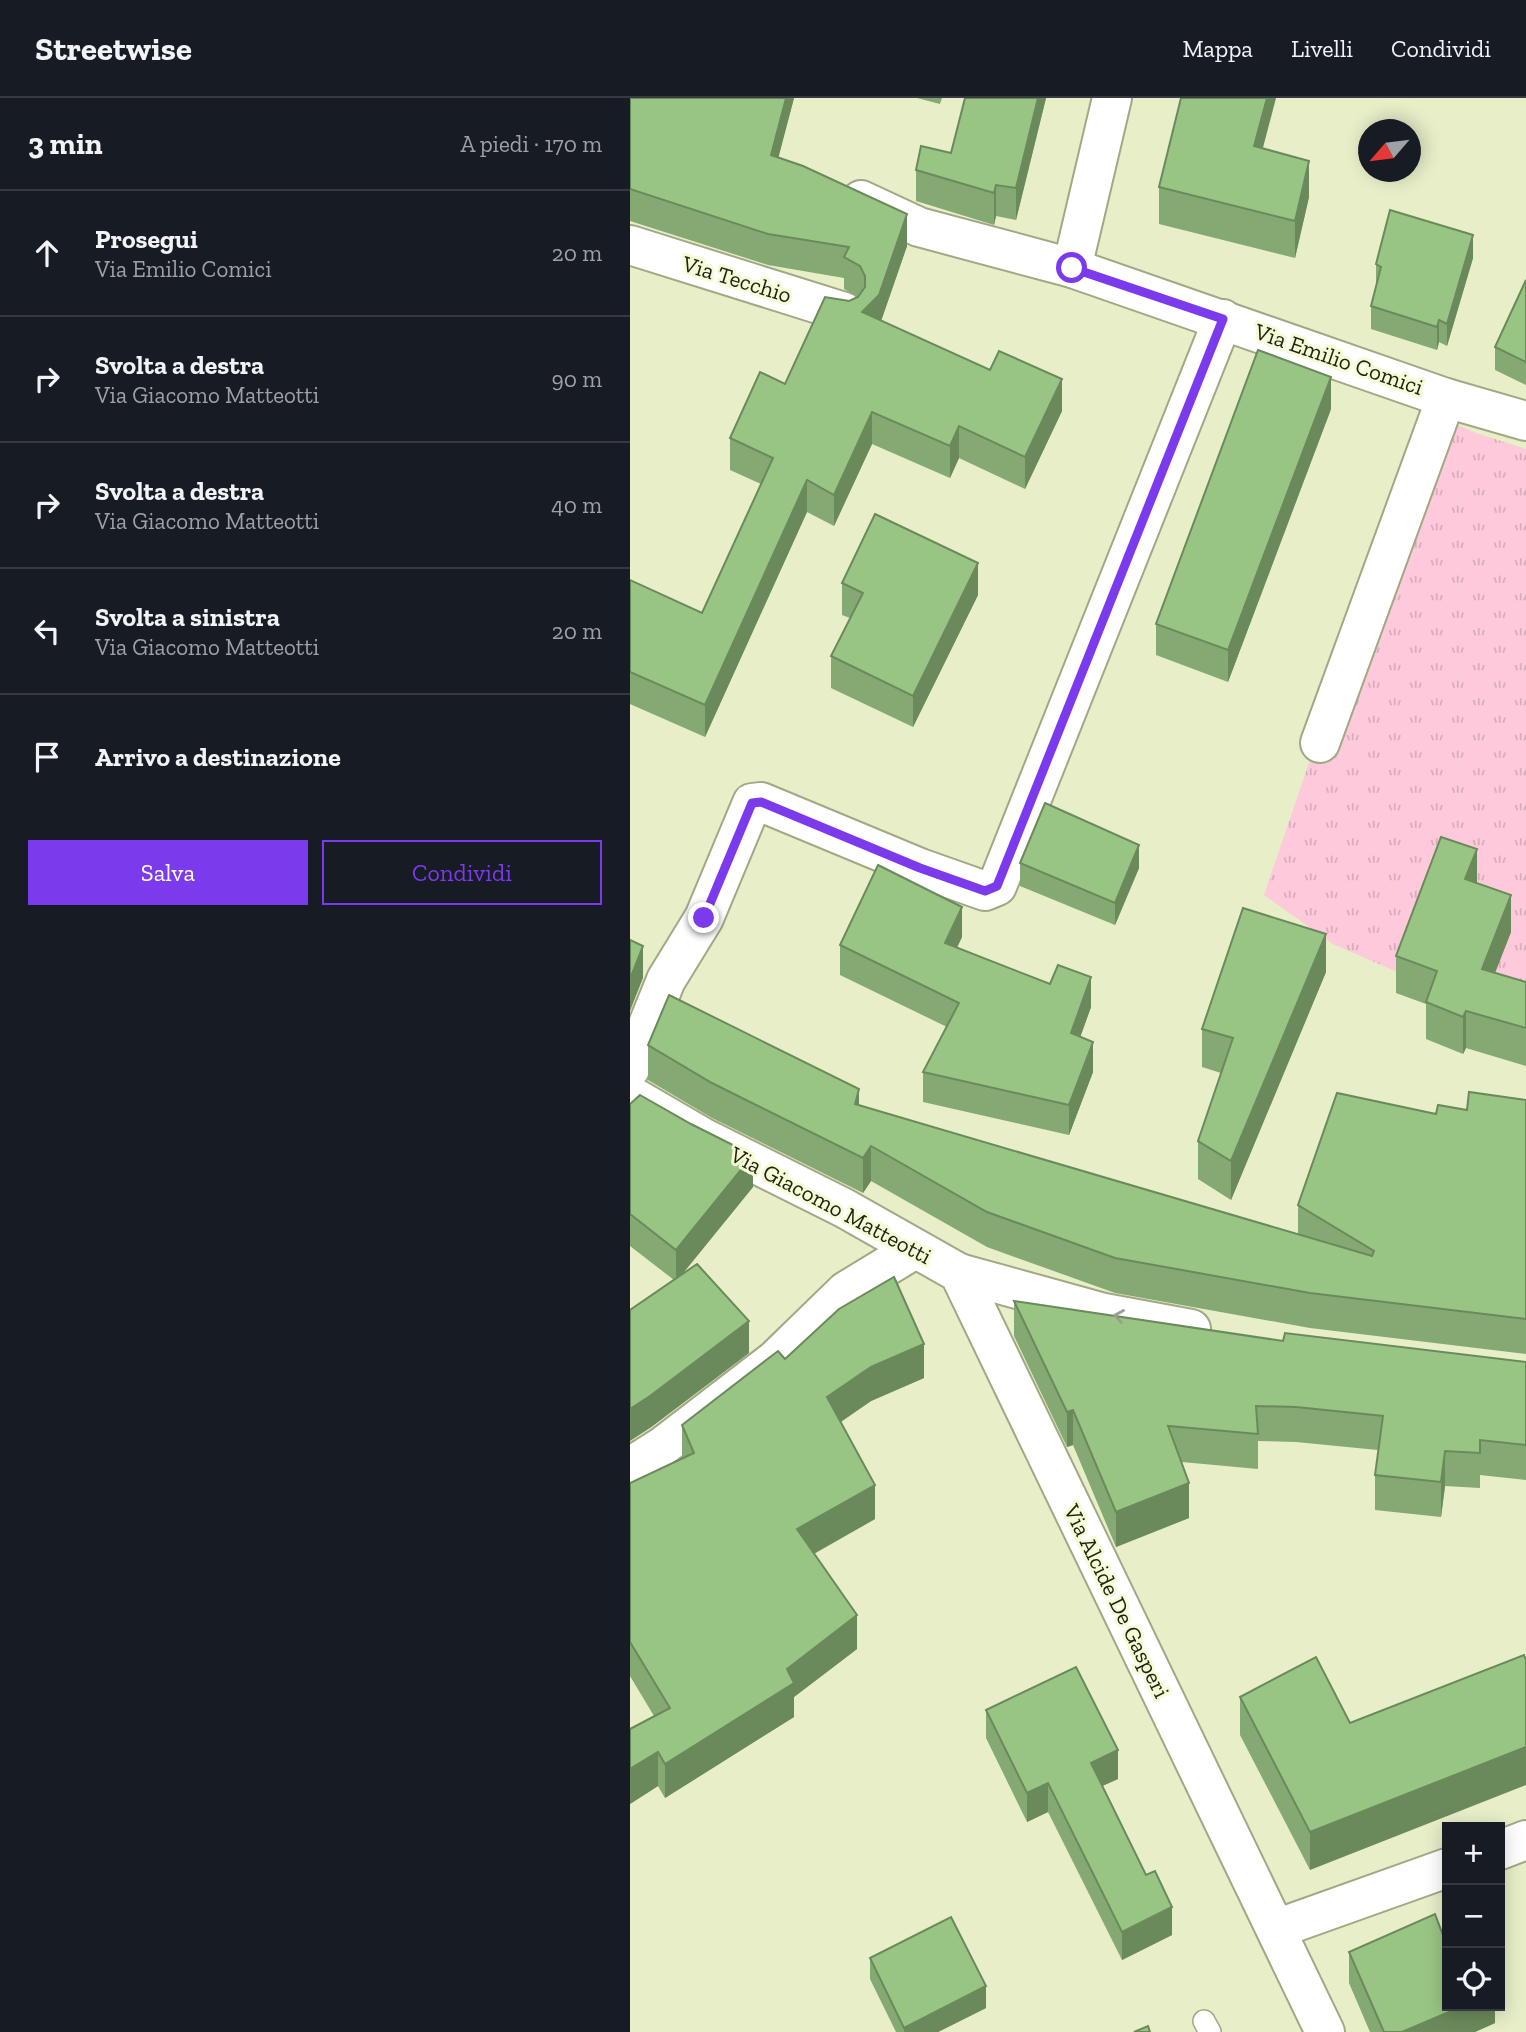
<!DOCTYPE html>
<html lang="it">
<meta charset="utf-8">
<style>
body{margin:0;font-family:"Zilla Slab",serif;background:#242831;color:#f1f3f6}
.controls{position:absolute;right:21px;bottom:21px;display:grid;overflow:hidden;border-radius:0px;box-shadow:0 4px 18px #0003}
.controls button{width:63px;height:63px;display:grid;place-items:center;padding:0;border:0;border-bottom:2px solid #363941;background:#171b24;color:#f1f3f6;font:35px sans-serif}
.compass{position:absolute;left:728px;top:21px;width:63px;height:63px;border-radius:50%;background:#171b24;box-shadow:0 4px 18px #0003;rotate:242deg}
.stop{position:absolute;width:21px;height:21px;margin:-16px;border:5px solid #7c3aed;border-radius:50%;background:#fff}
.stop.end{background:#7c3aed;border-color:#fff;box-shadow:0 2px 7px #0008}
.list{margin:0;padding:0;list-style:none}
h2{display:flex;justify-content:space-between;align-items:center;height:91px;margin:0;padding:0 28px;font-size:30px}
h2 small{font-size:23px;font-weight:400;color:#9ea1a6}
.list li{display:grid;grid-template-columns:46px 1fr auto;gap:21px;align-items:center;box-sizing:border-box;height:126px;padding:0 28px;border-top:2px solid #363941}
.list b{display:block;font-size:26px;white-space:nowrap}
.list p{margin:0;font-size:23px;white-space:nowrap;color:#9ea1a6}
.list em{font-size:23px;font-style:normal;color:#9ea1a6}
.actions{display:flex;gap:14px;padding:21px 28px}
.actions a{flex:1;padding:16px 0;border:2px solid #7c3aed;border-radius:0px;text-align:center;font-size:24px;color:#7c3aed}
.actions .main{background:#7c3aed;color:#fff}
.icon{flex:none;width:38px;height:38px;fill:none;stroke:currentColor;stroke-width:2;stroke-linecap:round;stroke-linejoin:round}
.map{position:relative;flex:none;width:896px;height:1934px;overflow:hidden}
header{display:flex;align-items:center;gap:42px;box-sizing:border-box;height:98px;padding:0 35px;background:#171b24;border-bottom:2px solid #363941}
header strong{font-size:33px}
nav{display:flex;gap:38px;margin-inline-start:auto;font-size:24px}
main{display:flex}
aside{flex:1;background:#171b24}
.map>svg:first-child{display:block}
</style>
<header>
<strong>Streetwise</strong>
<nav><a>Mappa</a><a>Livelli</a><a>Condividi</a></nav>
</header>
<main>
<aside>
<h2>3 min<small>A piedi · 170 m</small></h2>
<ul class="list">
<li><svg class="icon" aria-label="ahead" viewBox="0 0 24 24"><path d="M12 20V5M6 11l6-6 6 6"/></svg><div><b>Prosegui</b><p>Via Emilio Comici</p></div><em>20 m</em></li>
<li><svg class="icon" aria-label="right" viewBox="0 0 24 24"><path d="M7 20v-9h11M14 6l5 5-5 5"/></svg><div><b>Svolta a destra</b><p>Via Giacomo Matteotti</p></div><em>90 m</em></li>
<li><svg class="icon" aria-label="right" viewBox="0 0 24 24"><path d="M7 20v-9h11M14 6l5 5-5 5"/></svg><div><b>Svolta a destra</b><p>Via Giacomo Matteotti</p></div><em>40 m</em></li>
<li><svg class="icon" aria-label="left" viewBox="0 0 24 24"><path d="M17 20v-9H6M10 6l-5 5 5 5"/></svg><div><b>Svolta a sinistra</b><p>Via Giacomo Matteotti</p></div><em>20 m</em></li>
<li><svg class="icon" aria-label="arrive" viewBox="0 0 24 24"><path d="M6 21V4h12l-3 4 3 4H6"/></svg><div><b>Arrivo a destinazione</b></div></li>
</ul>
<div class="actions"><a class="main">Salva</a><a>Condividi</a></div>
</aside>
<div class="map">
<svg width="896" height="1934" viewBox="0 0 896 1934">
<defs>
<pattern id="grass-tufts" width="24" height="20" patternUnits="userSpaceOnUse" patternTransform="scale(1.75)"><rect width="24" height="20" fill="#fdc9db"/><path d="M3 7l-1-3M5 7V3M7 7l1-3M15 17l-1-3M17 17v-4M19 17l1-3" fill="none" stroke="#d8acbb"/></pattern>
</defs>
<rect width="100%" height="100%" fill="#e7eec8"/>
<!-- grass -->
<polygon fill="url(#grass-tufts)" points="814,321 846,335 896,351 896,927 880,923 703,846 634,797 740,486"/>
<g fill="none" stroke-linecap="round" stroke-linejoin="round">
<defs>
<polyline id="lane" points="574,1923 580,1934"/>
<g id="street">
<polyline points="482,0 442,170 816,300 896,323"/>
<polyline points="231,102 289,129 442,170"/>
<polyline points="0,147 214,214"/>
<polyline points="690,645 816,300"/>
<polyline points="0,971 36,882 74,820 122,705 131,704 290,770 355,793 367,788 593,221"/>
<polyline points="329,1175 474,1215 561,1231"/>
<polyline points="0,1369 33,1348 145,1262 216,1193 285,1151"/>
<polyline points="870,1752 896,1742"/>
<polyline points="646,1831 817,1770"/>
</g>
<polyline id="secondary" points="0,997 72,1039 214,1110 329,1175 695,1934"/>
</defs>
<!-- lane casing -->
<use href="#lane" stroke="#a2a884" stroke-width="24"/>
<!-- street casing -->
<use href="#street" stroke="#a2a884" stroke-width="42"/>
<!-- secondary casing -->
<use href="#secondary" stroke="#a2a884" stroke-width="42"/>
<!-- lane -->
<use href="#lane" stroke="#fff" stroke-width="21"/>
<!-- street -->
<use href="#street" stroke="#fff" stroke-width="38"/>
<!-- secondary -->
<use href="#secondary" stroke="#fff" stroke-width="38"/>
</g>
<!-- wall -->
<g fill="#84a972">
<polygon points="0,0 164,0 148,59 277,148 251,223 432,313 395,391 329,360 320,380 242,346 204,428 177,414 75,639 0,606 0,482 72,515 131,386 100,372 100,340 155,286 219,203 228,199 214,191 214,180 138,167 0,123"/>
<polygon points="287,0 312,0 310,6"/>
<polygon points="416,0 386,122 366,118 364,127 286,103 286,72 321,55"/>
<polygon points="633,50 679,99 665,160 529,126 529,89"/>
<polygon points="843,160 817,248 809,244 807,252 741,231 741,208 746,187 746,166"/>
<polygon points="896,182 896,287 865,272 865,249"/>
<polygon points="701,311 598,584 526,557 526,526"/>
<polygon points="212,485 348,497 283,629 201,590 201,558 220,520 212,517"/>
<polygon points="390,765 509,770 485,827 390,788"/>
<polygon points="847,785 881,834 865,875 896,884 896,968 836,950 833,956 796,941 796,906 766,895 766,858"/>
<polygon points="332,839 327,849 461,909 450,939 463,974 439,1037 293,1004 293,974 317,929 210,877 210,847"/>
<polygon points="696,874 601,1102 568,1081 568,1043 591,975 572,969 572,931"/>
<polygon points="18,947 229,1007 668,1136 668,1107 806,1016 837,1012 896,1002 896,1256 680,1230 485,1195 357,1149 241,1083 233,1095 82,1020 18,982"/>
<polygon points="0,1006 123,1089 52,1176 119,1255 20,1330 44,1182 0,1148"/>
<polygon points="384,1203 653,1243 896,1264 896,1382 850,1377 850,1390 815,1388 811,1419 745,1412 745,1377 748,1352 666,1344 628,1343 628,1371 552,1364 559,1420 486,1449 443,1347 437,1349 384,1238"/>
<polygon points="155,1261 294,1280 241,1303 211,1324 245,1421 184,1456 227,1551 164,1599 164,1619 35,1700 28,1688 0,1706 0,1631 24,1618 0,1578 0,1385 52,1360 52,1327"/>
<polygon points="686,1559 680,1772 610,1637 610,1599"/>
<polygon points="356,1612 488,1681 472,1688 542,1837 492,1862 418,1714 397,1724 356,1640"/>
<polygon points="719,1854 817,1908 865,1908 865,1925 845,1934 740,1934 719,1885"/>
<polygon points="240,1860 356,1910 308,1934 266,1934 240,1881"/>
</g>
<!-- shaded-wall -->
<g fill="#6b8a5c">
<polygon points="156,0 164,0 141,88 141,57"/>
<polygon points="408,0 416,0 386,122 386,90"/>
<polygon points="637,0 646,0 624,84 624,48"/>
<polygon points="679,63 679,99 665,160 665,123"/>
<polygon points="366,87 366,118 364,127 364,95"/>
<polygon points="277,116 277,148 249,229 232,214"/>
<polygon points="843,137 843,160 817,248 817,226"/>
<polygon points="809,222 809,244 807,252 807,229"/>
<polygon points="701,279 701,311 598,584 598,552"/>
<polygon points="432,281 432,313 395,391 395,359"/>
<polygon points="242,314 242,346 204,428 204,397"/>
<polygon points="329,328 329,360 320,380 320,348"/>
<polygon points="177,382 177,414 75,639 75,607"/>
<polygon points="348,465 348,497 283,629 283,598"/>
<polygon points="509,747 509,770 485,827 485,805"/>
<polygon points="847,751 847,788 835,781"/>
<polygon points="881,797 881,834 852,908 852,871"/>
<polygon points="332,809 332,839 315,875 315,845"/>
<polygon points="696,836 696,874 601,1102 601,1063"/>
<polygon points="13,848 13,880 0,913 0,881"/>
<polygon points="461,879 461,909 441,965 441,935"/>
<polygon points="836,913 836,950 833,956 833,919"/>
<polygon points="463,944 463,974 439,1037 439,1007"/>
<polygon points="229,991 229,1026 225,1006"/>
<polygon points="241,1048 241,1083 233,1095 233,1060"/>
<polygon points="123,1057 123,1089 46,1184 46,1152"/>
<polygon points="119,1223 119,1255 20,1330 0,1343 0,1311"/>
<polygon points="294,1246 294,1280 241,1303 197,1333 197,1299 241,1269"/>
<polygon points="443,1312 443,1347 437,1349 437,1314"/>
<polygon points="815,1353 815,1388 811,1419 811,1384"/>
<polygon points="559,1385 559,1420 486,1449 486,1414"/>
<polygon points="245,1387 245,1421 167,1465 167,1431"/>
<polygon points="227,1517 227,1551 164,1599 164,1619 35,1700 35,1666"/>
<polygon points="896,1649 896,1687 680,1772 680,1734"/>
<polygon points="488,1652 488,1681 461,1693 461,1665"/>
<polygon points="28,1654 28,1688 0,1706 0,1671"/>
<polygon points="418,1685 418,1714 397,1724 397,1695"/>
<polygon points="542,1809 542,1837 492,1862 492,1834"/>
<polygon points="356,1888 356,1910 308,1934 274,1934 274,1930"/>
<polygon points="833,1908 865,1908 865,1925 845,1934 772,1934"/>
</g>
<!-- building -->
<g fill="#99c584" stroke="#6b8a5c" stroke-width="2">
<polygon points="0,0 156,0 141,57 173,68 277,116 249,197 232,214 360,272 369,253 432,281 395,359 329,328 320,348 242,314 204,397 177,382 75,607 0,574 0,482 72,515 143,360 100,340 130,274 155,286 195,199 219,203 228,199 235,189 235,178 230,168 214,159 219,149 138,136 0,91"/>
<polygon points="335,0 408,0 386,90 366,87 364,95 286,72 291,48 321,55"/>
<polygon points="551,0 637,0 624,48 679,63 665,123 529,89"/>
<polygon points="760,112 843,137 817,226 809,222 807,229 741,208 751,169 746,166"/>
<polygon points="896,182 896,264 865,249"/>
<polygon points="628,252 701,279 598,552 526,526"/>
<polygon points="245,416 348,465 283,598 201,558 233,495 212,485"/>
<polygon points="415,705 509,747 485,805 390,765"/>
<polygon points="811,739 847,751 835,781 881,797 852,871 896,884 896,930 836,913 833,919 796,904 807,873 766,858"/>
<polygon points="248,767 332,809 315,845 420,886 428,867 461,879 441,935 463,944 439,1007 293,974 329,905 210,847"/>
<polygon points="613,810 696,836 601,1063 568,1043 603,940 572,931"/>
<polygon points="0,842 13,848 0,881"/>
<polygon points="39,897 229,991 225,1006 742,1158 744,1153 668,1107 707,995 806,1016 808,1007 837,1012 839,994 896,1002 896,1221 680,1195 485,1160 357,1114 241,1048 233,1060 82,985 18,947"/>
<polygon points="10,997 61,1026 123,1057 46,1152 0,1116 0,1006"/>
<polygon points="67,1166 119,1223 20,1298 0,1311 0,1212"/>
<polygon points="264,1179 294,1246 241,1269 197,1299 245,1387 167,1431 227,1517 157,1571 164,1585 35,1666 28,1654 0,1671 0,1631 40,1610 0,1544 0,1385 64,1355 52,1327 148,1253 155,1261 209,1211"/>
<polygon points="384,1203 653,1243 655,1235 896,1264 896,1347 850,1342 850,1355 815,1353 811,1384 745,1377 753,1318 666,1309 626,1308 628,1336 538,1328 559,1385 486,1414 443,1312 437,1314"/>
<polygon points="894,1557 896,1562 896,1649 680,1734 610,1599 686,1559 720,1625"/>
<polygon points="446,1569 488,1652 461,1665 516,1777 525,1773 542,1809 492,1834 418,1685 397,1695 356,1612"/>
<polygon points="805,1816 817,1848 817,1908 833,1908 772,1934 754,1934 719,1854"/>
<polygon points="321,1819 356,1888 274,1930 240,1860"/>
<polygon points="518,1928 520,1934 504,1934"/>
</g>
<!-- one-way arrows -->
<defs><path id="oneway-chevron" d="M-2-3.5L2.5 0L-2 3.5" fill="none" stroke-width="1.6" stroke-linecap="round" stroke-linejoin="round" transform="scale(1.75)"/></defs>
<use stroke="#9a9c95" href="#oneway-chevron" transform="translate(489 1218) rotate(-170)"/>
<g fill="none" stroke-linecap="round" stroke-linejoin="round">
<!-- route -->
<polyline stroke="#7c3aed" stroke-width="9" points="74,820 122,705 131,704 290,770 355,793 367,788 593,221 442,170"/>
</g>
<g text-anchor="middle" stroke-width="6" stroke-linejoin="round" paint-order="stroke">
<!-- street labels -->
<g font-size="23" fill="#1f2213" stroke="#f4fbd5">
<text transform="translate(107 181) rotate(17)" y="8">Via Tecchio</text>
<text transform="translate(709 261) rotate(19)" y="8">Via Emilio Comici</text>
<text transform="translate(201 1107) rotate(28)" y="8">Via Giacomo Matteotti</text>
<text transform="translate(487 1503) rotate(64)" y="8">Via Alcide De Gasperi</text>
</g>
</g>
</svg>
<div class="controls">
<button>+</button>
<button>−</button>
<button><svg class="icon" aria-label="locate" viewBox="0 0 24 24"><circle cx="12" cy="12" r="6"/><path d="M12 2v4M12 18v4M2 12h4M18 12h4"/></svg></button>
</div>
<svg class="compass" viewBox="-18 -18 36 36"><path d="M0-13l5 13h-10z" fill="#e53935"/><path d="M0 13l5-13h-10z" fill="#9ea1a6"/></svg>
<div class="stop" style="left:442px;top:170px"></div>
<div class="stop end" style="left:74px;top:820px"></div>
</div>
</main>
